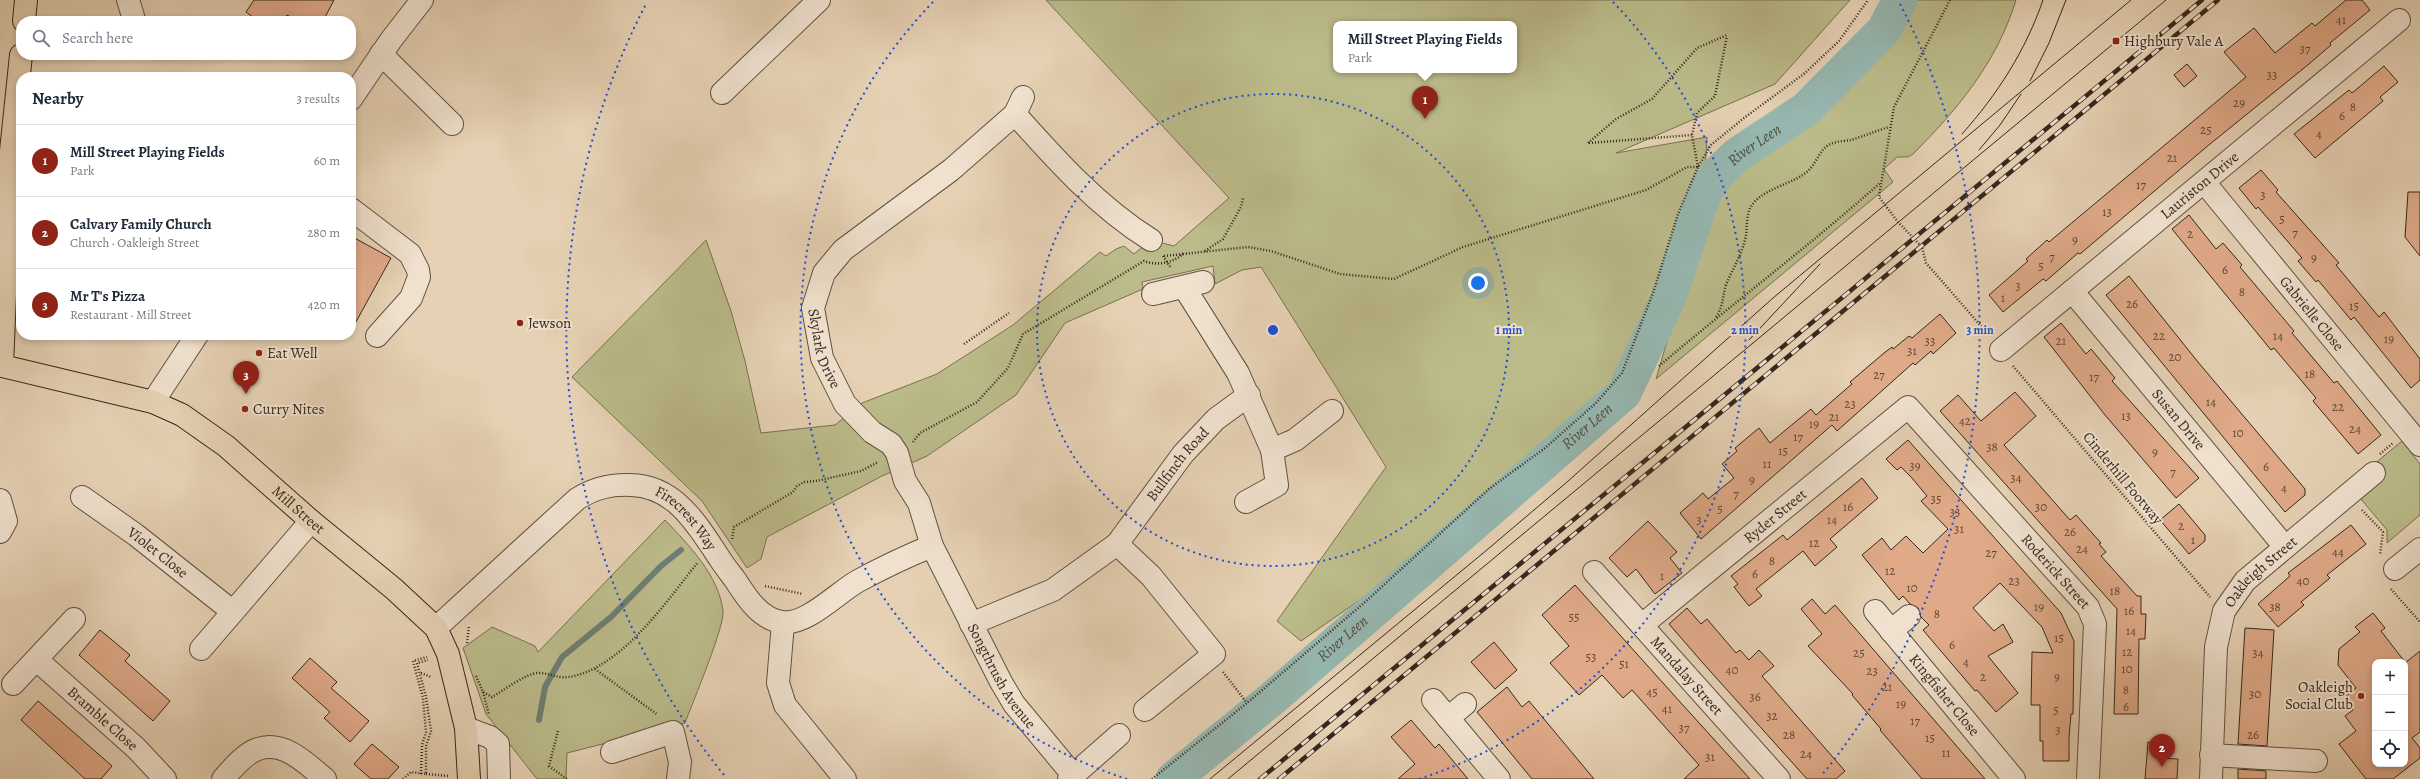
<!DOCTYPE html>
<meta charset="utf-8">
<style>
body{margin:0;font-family:Alegreya,serif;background:#f2f2f3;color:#1f2937}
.controls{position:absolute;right:12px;bottom:12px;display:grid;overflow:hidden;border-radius:8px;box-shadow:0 2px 6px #0003}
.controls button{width:36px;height:36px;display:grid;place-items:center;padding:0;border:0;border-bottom:1px solid #e0e1e3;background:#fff;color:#1f2937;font:20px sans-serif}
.you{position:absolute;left:1478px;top:283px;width:14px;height:14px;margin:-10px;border:3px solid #fff;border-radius:50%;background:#1a73e8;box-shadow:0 0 0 6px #1a73e833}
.badge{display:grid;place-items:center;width:26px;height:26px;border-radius:50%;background:#8f2418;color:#fff;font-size:13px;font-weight:700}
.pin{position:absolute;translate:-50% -33px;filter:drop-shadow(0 1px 2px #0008)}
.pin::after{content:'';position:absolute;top:21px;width:14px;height:12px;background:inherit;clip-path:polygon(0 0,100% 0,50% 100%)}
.popup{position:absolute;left:1333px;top:21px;width:184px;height:52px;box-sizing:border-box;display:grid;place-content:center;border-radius:8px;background:#fff;filter:drop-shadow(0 1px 3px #0005);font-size:13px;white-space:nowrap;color:#747a83}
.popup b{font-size:15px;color:#1f2937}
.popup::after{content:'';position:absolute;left:50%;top:100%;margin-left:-8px;border:8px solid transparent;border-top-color:#fff}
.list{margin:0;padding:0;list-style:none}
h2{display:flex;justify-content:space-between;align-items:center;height:52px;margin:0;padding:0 16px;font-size:17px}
h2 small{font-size:13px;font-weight:400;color:#747a83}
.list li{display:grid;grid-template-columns:26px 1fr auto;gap:12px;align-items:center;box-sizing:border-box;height:72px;padding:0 16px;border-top:1px solid #e0e1e3}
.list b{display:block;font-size:15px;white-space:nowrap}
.list p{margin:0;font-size:13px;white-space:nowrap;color:#747a83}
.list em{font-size:13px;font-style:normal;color:#747a83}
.icon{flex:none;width:22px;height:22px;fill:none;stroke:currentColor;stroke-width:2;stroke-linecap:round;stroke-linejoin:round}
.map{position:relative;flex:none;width:2420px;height:779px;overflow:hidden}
.search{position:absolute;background:#fff;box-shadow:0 2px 6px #0003;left:16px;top:16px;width:340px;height:44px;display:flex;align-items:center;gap:10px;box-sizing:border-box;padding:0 14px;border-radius:16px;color:#747a83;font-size:15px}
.panel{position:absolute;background:#fff;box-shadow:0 2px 6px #0003;left:16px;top:72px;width:340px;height:268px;border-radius:16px}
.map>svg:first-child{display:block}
</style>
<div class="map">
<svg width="2420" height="779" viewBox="0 0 2420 779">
<rect width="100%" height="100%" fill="#e6d1b4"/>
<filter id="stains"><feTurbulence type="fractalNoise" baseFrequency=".005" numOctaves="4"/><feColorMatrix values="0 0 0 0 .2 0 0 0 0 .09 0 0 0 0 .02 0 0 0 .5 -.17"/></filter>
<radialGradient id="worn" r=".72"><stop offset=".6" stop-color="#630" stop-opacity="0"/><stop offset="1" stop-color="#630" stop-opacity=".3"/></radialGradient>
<!-- green -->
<g fill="#bbba89" stroke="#787052" fill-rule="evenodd">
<path d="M1046,0H1850L1775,84L1616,153L1707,137L1705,173L1627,395L1453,535L1301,641L1277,621L1386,467L1261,267L1242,270L1215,284L1213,266L1142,282L1143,289L1065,323L1016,395L927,456L882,476L767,537L761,559L747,568L702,501L572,377L706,240L731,311L745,361L761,433L835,425L862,403L937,374L1013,325L1100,252L1106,256L1116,249L1124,246L1134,254L1151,240L1174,246L1229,198ZM1336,24H1514V70H1336Z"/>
<path d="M1890,0H2016C1997,62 1958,109 1913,154L1908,157H1897L1884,169L1893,182L1656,379L1710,193L1720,172L1731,159L1816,97L1853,61Z"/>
<polygon points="2402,441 2420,464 2420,515 2387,543 2387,530 2360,498 2373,465"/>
<path d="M665,520C689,545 719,576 723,611C725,626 692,704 685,723L567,753L566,779H537L486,714L463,648L492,627L535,646L538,652Z"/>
</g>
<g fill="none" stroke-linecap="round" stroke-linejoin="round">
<!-- stream -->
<polyline stroke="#6f7d75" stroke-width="6" points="539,720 545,687 562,657 611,617 661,566 681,550"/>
<!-- river -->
<path stroke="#96b7b0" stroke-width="35" id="s1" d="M1173,779L1274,697L1624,393L1669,297L1705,191L1718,173L1738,154L1806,109L1884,30L1900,0"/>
</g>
<!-- building -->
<g fill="#e0aa89" stroke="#34271c">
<polygon points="254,0 334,0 323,21 298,21 287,15 283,21 258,21 246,12"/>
<polygon points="2346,0 2362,0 2370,10 2330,43 2331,45 2309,64 2210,144 2080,254 2078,253 2046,281 2043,279 2003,312 1989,295 2028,261 2026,259 2047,240 2049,242 2246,77 2224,52 2254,28 2275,53 2312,23 2315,26"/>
<polygon points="2187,64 2197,76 2184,87 2174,75"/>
<polygon points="2384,66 2398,82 2380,97 2383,101 2315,158 2294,134 2349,90 2352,93"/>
<polygon points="2261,170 2278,190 2276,192 2339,263 2336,265 2379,317 2384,312 2420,359 2420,380 2411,388 2354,317 2351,320 2318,280 2316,282 2298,261 2302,258 2258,207 2256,209 2239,188"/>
<polygon points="2408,192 2420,192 2420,256 2405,237"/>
<polygon points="2189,215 2216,249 2223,243 2242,265 2240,267 2294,331 2292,333 2334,383 2337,381 2381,435 2358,454 2313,401 2316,398 2274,348 2271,350 2172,229"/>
<polygon points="351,236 391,258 351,331"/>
<polygon points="2129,276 2198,362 2305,489 2305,495 2285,512 2106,295"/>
<polygon points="1940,314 1956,333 1933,354 1931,351 1915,365 1913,363 1837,431 1832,425 1701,539 1680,513 1703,493 1708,499 1734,478 1722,464 1737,451 1735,448 1759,428 1770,443 1811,409 1816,415 1852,384 1850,382 1884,353 1892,347 1893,349 1909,336 1912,338"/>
<polygon points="2061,323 2086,354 2091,349 2115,378 2112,381 2199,478 2176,498 2105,415 2044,337"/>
<polygon points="2015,392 2036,416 2004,445 2070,520 2076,515 2101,543 2099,544 2106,552 2101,556 2137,596 2141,596 2141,614 2146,614 2145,639 2139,639 2138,714 2114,714 2117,609 1940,411 1958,395 1981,421"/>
<polygon points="1908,440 2061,613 2074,641 2073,714 2071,714 2069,737 2069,761 2043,761 2043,741 2040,741 2040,705 2031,705 2032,652 2053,653 2042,627 2000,583 1973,608 1994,631 2003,624 2013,642 1988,656 2018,693 1996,712 1977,690 1975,691 1923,630 1929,625 1921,617 1918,608 1910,604 1903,596 1899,600 1862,555 1882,538 1891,550 1906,536 1923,553 1948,529 1921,501 1927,496 1912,478 1901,467 1897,470 1886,459"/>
<polygon points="1862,478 1878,498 1830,539 1837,547 1815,566 1803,551 1756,589 1762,596 1749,606 1734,587 1738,584 1731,576 1783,535 1787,540"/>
<polygon points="2179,504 2205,535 2205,541 2189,554 2160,520"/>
<polygon points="1648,521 1677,552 1670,558 1682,573 1655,594 1636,569 1627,577 1609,558"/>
<polygon points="2351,525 2366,544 2327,575 2330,578 2301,602 2304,605 2278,627 2258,604 2290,576 2288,573"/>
<polygon points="1575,585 1681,703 1750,779 1684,779 1699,765 1632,690 1623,698 1602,675 1579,695 1550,663 1569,646 1542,615"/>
<polygon points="1812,599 1825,614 1835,605 1985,779 1922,779 1880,730 1881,729 1852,695 1853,694 1808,646 1822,634 1801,609"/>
<polygon points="1687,608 1701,624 1707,619 1736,653 1740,650 1749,660 1759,650 1774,666 1762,676 1845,771 1836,779 1807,779 1702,662 1669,624"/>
<polygon points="2373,613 2385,628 2381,631 2405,662 2375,662 2375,764 2405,764 2405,663 2420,651 2420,732 2412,738 2420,748 2420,758 2393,779 2366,779 2339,744 2356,731 2345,716 2353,710 2344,698 2356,688 2338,665 2339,649 2360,632 2355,627"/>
<polygon points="2245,628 2274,630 2267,746 2238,744"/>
<polygon points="100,630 130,655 125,661 170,701 153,721 79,655"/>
<polygon points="1494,642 1517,670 1495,689 1471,662"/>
<polygon points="310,658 337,682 331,688 369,721 350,742 324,718 330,712 292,678"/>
<polygon points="1507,687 1522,707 1529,701 1594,779 1532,779 1477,712"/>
<polygon points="38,701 112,766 101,779 85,779 21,720"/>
<polygon points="1411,720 1435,748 1439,744 1468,779 1398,779 1415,764 1391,737"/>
<polygon points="2148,742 2163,743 2162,758 2178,759 2177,779 2145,779"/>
<polygon points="372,744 399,767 388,779 371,779 354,764"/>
<polygon points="2238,769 2266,771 2266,779 2238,779"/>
</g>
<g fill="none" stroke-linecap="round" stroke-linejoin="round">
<defs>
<g id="minor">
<polyline points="128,0 133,16 132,21"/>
<polyline points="381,54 452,124"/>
<polyline points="722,93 819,0"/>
<path id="s2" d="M1023,97L1015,114L951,170L843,250L824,273L813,308L822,358L845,404L872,432L891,444L897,453L905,481L919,503L932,546L1001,682L1014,704L1073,775"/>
<polyline points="351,99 391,40 422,0"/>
<path d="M1015,114C1056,160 1098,207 1151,240"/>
<path id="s3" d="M2204,182L2420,445"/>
<polyline points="351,209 410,254 418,270 419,277 411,298 377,336"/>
<polyline points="1184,287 1238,373 1272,450"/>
<path id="s4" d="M2072,291L2285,547"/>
<polyline points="1153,294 1203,282"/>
<path id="s5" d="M2001,350L2399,20"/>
<polyline points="153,402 197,335"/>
<path id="s6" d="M82,497L136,535L232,611"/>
<polyline points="0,500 6,521 0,532"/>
<polyline points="1246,502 1277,485 1272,450 1295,440 1332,411"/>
<polyline points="1117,544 1151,576 1214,654 1145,710"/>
<polyline points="2395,569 2420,549"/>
<path id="s7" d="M1594,572L1779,779"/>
<path id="s8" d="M1875,611L2014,779"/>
<polyline points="783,623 778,683 785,705 845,779"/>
<path id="s9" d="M971,624L1053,590L1117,544L1183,454L1216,419L1249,395"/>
<path id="s10" d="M1642,625L1908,407L2088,607L2095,624L2088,779"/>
<path id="s11" d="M436,628L577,499C594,488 610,484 631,485C676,486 698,526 720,559C725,567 731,574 736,581C747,598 760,619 782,622C806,626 838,592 858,581C882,568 907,556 932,546"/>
<polyline points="1891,631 1909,616"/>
<polyline points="201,649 311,521"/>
<path id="s12" d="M37,660L136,748L165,779"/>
<polyline points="13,684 74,619"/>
<polyline points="1433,700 1499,779"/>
<polyline points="1448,718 1465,704"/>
<polyline points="466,728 490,737 498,744 499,779"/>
<polyline points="612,752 673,732 680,762 678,779"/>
<polyline points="2211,755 2316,761"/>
<path d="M223,779C232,769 245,753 258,749C284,740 307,764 325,779"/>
<polyline points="1069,779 1119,735"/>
<path id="s13" d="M2211,779L2216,647L2224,611L2245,581L2374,473"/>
</g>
<g id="major">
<polyline points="24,21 26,0"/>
<path id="s14" d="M21,55L11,151L2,366L153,402L182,415L226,446L311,521L394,589L436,628L448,654L466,728L469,779"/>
</g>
</defs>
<!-- minor casing -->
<use href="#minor" stroke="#605242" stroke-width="24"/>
<!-- major casing -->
<use href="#major" stroke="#34271c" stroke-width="24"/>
<!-- path -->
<g stroke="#34271c" stroke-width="2.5" stroke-dasharray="1 2" stroke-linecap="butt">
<polyline points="1950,0 1894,107 1879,197 1898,222 1922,247 1926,263 1988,334"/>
<polyline points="1588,143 1616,119 1652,99 1697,48 1727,35"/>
<polyline points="1589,143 1692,135"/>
<polyline points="1698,167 1692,135 1697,113 1715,96 1727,36"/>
<polyline points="1205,251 1223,239 1241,207 1243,198"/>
<polyline points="1163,256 1171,268"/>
<polyline points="1164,256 1183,254"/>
<path d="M1716,317C1724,305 1722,297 1726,285C1732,270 1741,256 1745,240C1748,229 1745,215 1752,205C1765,187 1795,184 1809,170C1818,161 1820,147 1833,143C1839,141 1846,141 1851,140C1864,136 1876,131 1889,127"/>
<polyline points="964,344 1009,313"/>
<path d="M1659,366C1732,304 1808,247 1880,183"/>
<polyline points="2013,366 2210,597"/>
<path d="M913,442L920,433L977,402L1008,368L1023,334L1144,261C1158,266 1172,263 1183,254L1248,247L1271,251L1340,274L1394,279L1463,247L1646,190L1687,167H1698"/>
<polyline points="2380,454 2393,443"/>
<polyline points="2362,510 2383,532 2380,555"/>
<polyline points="732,539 734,527 793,492 797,486 804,482 816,481 861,471 878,462"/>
<polyline points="765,586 803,594"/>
<polyline points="2391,589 2420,622"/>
<polyline points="467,643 469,626"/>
<polyline points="595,669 658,715"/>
<polyline points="1223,672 1247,703"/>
<polyline points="421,673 431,677"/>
<path d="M476,676L483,692L492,697C503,691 526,673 538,673C552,673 557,680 574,676C624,664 667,601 698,562"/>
<polyline points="483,692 489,715"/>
<polyline points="558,731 549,766 567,779"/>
<polyline points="421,774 422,745 426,732 423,698 413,661 427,657"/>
<polyline points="426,774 449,776"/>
<polyline points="403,779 411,772 426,774 426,746 431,731 426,697 417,663 428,660"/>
<polyline points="1152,779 1247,703 1364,603 1489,489 1545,448 1596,403 1622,373 1653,293 1678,214 1698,167 1711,145 1744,118 1805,73 1839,41 1868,0"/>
</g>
<!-- minor -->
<use href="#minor" stroke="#efe1ce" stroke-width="22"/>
<!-- major -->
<use href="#major" stroke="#e6d1b4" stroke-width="22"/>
<!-- tram -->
<g stroke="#34271c" stroke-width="1">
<polyline points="2030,81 2049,43 2066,0"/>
<path d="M1962,134C1997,95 2026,50 2043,0"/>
<polyline points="1979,150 2000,125 2021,94"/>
<polyline points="1749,340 1820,264"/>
<polyline points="1210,779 1488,549 1567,482 1773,298 2131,0"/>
<polyline points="1228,779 2166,0"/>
</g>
<defs>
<g id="rail">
<polyline points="1260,779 2202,0"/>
<polyline points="1279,779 2218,0"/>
</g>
</defs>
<!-- rail casing -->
<use href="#rail" stroke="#34271c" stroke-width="4.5"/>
<!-- rail -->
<use href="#rail" stroke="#efe1ce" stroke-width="3" stroke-dasharray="9" stroke-linecap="butt"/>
</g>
<!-- distance rings -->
<g fill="none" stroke="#1d4ed8" stroke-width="2" stroke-dasharray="2 4">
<circle cx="1273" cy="330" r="236"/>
<path d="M1127 779A472 472 0 0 1 933 2M1613 2A472 472 0 0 1 1419 779"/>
<path d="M724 775A707 707 0 0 1 646 4M1900 4A707 707 0 0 1 1822 775"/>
</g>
<!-- markers -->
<g fill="#8f2418" stroke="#efe1ce" stroke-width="1.5">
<rect x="2112" y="37" width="8" height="8" rx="2"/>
<circle cx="520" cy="323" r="4"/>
<circle cx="259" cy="353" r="4"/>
<circle cx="245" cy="409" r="4"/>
<circle cx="2361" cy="696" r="4"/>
</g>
<g text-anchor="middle" stroke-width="4" stroke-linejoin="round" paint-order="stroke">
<!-- number labels -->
<g font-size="13" fill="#5f4837">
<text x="2341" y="24">41</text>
<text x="2305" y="53">37</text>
<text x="2272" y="79">33</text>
<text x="2239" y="107">29</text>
<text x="2353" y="111">8</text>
<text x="2342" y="120">6</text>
<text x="2206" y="134">25</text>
<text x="2319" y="138">4</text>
<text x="2172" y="162">21</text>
<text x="2141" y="189">17</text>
<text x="2263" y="199">3</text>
<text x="2107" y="216">13</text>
<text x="2282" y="223">5</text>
<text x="2295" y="237">7</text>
<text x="2190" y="238">2</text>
<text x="2075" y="244">9</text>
<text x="2052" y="261">7</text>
<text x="2314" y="262">9</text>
<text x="2041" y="270">5</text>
<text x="2225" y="274">6</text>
<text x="2018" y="290">3</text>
<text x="2242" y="296">8</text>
<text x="2003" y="302">1</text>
<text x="2132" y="308">26</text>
<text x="2354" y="310">15</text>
<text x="2159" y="340">22</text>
<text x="2278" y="340">14</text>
<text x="2389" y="343">19</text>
<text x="1930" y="345">33</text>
<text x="2061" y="345">21</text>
<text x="1912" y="355">31</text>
<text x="2175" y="361">20</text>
<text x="2310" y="378">18</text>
<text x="1879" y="379">27</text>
<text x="2094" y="381">17</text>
<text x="2211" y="406">14</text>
<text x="1850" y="408">23</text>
<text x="2338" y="411">22</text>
<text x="2126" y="420">13</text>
<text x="1834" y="421">21</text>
<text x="1965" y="425">42</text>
<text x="1814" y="428">19</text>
<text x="2355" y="433">24</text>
<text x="2238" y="437">10</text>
<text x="1798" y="441">17</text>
<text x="1992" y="451">38</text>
<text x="1783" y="455">15</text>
<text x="2155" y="456">9</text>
<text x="1767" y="468">11</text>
<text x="1915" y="470">39</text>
<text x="2266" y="471">6</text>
<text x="2173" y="476">7</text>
<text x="2016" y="482">34</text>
<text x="1752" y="484">9</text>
<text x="2284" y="492">4</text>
<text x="1736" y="498">7</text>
<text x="1936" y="503">35</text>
<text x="1848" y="511">16</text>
<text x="2041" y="511">30</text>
<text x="1720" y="513">5</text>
<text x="1955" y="516">33</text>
<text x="1699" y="524">3</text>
<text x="1832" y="524">14</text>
<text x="2181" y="530">2</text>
<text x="1959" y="533">31</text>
<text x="2070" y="536">26</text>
<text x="2193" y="544">1</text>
<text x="1814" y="547">12</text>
<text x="2082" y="553">24</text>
<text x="2338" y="556">44</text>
<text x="1991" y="557">27</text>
<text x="1772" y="565">8</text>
<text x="1890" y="575">12</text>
<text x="1755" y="578">6</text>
<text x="1662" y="580">1</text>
<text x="2014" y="585">23</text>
<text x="2303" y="585">40</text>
<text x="1912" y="592">10</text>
<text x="2115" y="595">18</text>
<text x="2039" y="611">19</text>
<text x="2275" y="611">38</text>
<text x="2129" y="615">16</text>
<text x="1937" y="618">8</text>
<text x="1574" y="621">55</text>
<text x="2131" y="635">14</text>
<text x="2059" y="642">15</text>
<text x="1952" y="649">6</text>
<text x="2127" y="656">12</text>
<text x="1859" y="657">25</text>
<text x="2258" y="657">34</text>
<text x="1591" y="661">53</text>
<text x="1966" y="666">4</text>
<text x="1624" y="668">51</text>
<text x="2127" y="673">10</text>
<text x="1732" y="674">40</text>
<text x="1872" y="675">23</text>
<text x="1983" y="681">2</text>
<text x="2057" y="681">9</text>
<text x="1887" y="691">21</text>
<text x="2126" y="694">8</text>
<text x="1652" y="696">45</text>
<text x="2255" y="698">30</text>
<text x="1755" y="701">36</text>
<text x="1901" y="708">19</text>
<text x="2126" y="711">6</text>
<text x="1667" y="713">41</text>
<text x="2056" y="714">5</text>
<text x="1772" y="720">32</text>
<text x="1915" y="725">17</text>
<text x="1684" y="732">37</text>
<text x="2058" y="734">3</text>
<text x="1789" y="739">28</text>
<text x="2253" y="739">26</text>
<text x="1930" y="742">15</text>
<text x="1946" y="757">11</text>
<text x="1806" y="758">24</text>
<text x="1710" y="761">31</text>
</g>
<!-- poi labels -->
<g font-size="15" fill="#34271c" stroke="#efe1ce" text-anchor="start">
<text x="2124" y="46">Highbury Vale A</text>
<text x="528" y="328">Jewson</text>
<text x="267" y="358">Eat Well</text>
<text x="253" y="414">Curry Nites</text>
<text x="2353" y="692" text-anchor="end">Oakleigh<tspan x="2353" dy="17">Social Club</tspan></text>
</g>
<!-- street labels -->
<g font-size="15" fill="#34271c" stroke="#efe1ce">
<text dy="5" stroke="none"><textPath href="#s5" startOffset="258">Lauriston Drive</textPath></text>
<text dy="5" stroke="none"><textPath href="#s3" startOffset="170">Gabrielle Close</textPath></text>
<text dy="5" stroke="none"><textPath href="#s2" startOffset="347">Skylark Drive</textPath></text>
<text dy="5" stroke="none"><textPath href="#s4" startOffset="167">Susan Drive</textPath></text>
<text dy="5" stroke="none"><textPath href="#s9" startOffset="268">Bullfinch Road</textPath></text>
<text transform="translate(2123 478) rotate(50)" y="5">Cinderhill Footway</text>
<text dy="5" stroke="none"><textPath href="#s14" startOffset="649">Mill Street</textPath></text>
<text dy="5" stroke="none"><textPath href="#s10" startOffset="172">Ryder Street</textPath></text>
<text dy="5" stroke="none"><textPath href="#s11" startOffset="315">Firecrest Way</textPath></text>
<text dy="5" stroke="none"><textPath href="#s6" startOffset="94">Violet Close</textPath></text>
<text dy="5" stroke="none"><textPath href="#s10" startOffset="565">Roderick Street</textPath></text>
<text dy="5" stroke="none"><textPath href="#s13" startOffset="223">Oakleigh Street</textPath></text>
<text dy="5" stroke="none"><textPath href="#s2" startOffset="727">Songthrush Avenue</textPath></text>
<text dy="5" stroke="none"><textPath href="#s7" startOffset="139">Mandalay Street</textPath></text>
<text dy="5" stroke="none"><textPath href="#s8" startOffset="109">Kingfisher Close</textPath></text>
<text dy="5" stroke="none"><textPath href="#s12" startOffset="88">Bramble Close</textPath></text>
</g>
<!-- water labels -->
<g font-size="16" font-style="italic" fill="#4c4b41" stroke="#efe1ce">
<text dy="6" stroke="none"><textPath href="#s1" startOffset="880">River Leen</textPath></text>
<text dy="6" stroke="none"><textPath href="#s1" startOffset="544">River Leen</textPath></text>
<text dy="6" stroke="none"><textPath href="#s1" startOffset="220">River Leen</textPath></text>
</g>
</g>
<circle cx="1273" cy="330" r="6" fill="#1d4ed8" stroke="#efe1ce" stroke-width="2"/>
<g font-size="12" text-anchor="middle" font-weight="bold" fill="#1d4ed8" stroke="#efe1ce" stroke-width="4" stroke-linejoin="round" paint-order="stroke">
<text x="1509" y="334">1 min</text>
<text x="1745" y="334">2 min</text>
<text x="1980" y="334">3 min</text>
</g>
<rect width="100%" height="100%" filter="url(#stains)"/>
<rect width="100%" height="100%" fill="url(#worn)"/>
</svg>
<div class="controls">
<button>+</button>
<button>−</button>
<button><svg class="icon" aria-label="locate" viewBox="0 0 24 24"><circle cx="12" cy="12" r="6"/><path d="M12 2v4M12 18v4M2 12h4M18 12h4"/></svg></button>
</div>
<div class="you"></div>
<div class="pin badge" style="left:1425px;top:119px">1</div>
<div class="popup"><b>Mill Street Playing Fields</b>Park</div>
<div class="pin badge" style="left:2162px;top:767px">2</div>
<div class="pin badge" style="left:246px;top:394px">3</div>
<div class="search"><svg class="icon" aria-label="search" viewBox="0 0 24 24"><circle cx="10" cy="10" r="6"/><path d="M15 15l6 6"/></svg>Search here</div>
<section class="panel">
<h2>Nearby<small>3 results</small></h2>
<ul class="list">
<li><span class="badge">1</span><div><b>Mill Street Playing Fields</b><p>Park</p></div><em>60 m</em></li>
<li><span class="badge">2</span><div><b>Calvary Family Church</b><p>Church · Oakleigh Street</p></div><em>280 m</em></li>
<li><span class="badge">3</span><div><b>Mr T's Pizza</b><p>Restaurant · Mill Street</p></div><em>420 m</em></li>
</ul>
</section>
</div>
